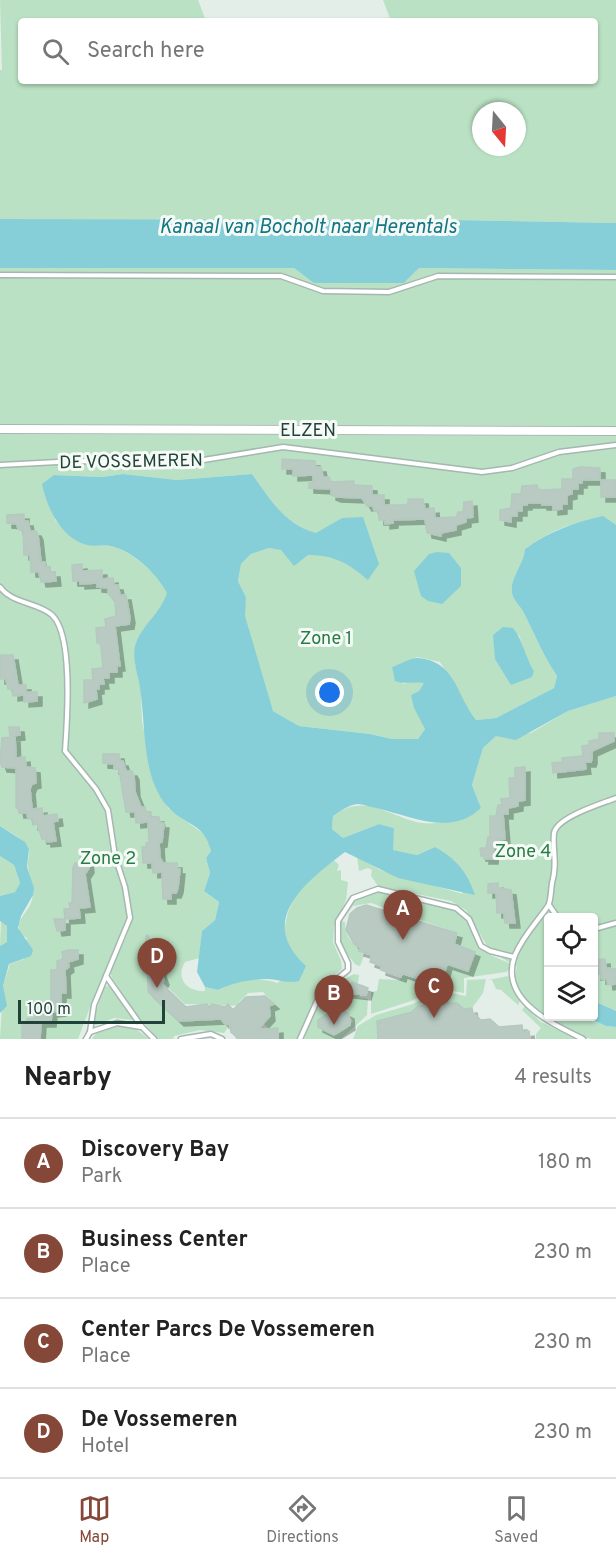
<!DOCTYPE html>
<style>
body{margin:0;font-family:Overpass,sans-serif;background:#f6f6f6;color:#222}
.controls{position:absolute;right:18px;bottom:18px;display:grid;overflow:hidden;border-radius:6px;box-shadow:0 2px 4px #0004}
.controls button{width:54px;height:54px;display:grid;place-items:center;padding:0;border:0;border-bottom:2px solid #e0e0e0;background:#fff;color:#222;font:30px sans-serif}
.compass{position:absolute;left:472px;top:102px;width:54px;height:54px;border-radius:50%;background:#fff;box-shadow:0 2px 4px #0004;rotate:162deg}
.scale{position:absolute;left:18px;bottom:15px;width:147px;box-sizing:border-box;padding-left:6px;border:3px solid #214238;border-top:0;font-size:16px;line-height:21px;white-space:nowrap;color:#214238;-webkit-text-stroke:4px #f5faf7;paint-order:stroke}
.you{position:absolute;left:330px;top:693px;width:21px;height:21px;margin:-15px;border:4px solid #fff;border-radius:50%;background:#1a73e8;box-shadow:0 0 0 9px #1a73e833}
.badge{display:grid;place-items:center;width:39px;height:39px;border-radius:50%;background:#854737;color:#fff;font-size:20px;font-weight:700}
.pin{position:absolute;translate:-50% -50px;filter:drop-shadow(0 2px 3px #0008)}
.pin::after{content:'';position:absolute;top:32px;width:21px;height:18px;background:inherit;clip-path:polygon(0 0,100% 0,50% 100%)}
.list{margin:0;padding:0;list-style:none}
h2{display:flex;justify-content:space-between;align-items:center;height:78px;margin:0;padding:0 24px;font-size:26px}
h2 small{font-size:20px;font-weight:400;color:#767676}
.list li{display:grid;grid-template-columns:39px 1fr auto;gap:18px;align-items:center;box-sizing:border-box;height:90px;padding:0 24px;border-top:2px solid #e0e0e0}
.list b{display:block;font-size:22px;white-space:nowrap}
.list p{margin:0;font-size:20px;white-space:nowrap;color:#767676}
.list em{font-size:20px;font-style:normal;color:#767676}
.icon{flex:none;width:33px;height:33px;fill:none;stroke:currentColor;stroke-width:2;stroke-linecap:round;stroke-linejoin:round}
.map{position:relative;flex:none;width:616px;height:1039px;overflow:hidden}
.search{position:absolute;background:#fff;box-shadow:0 2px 4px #0004;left:18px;right:18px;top:18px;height:66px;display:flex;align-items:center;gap:15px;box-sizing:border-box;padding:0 21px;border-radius:6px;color:#767676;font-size:22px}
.sheet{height:438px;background:#fff}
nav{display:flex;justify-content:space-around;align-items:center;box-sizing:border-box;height:84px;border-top:2px solid #e0e0e0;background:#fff;font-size:16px;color:#767676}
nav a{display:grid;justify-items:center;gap:3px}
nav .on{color:#854737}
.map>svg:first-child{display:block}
</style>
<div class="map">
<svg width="616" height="1039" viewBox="0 0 616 1039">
<defs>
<filter id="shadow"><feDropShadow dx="5" dy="5" stdDeviation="0" flood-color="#0004"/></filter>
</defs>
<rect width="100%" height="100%" fill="#e3eee9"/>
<!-- green -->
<g fill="#bae1c3" fill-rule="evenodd">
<path d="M0,0H198L206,21H21V81H595V21H391L383,0H616V223L453,220L0,219V70H2ZM481,111H517V147H481Z"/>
<polygon points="0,268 294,268 315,283 404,283 419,268 616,270 616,274 436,273 390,289 324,289 282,274 0,273"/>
<polygon points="0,278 280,279 319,293 383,295 440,278 616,279 616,426 0,424"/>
<path d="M0,434L616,436V525C585,514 550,530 525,549C524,564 509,579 512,593C513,600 521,607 524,613C535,635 543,655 557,676L554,688L496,718L475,720C461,702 453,681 440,662L417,657L392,668L403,684L411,681L425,683L419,691L425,729L418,739H392L370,734L299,726L273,711L266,692L244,616L246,597L238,581L241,564L251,554L269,548L335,557L347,563L368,579L342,518L317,534C284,524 271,500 252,474L177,480L123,474L102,477L55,475V520C62,526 68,535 75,539C87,547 99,543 112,546C133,552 157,574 168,593L162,609L147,627L135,663L141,691L142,722L157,788L168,808L208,837L211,851L206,858L210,873L204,891L219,902L215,920L202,931L199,958L185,962C175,978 187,992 205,991V987L218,990C236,981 258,976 277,983L306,966L290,951L284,931L288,912L295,897L307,882L334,860L339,865L337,871L341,870V880L348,882L346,900L334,927L333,942L341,961L342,969L321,987L297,1039H279V1028L269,1029L263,1023L270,1017V1006L274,1004L263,992L248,993L239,1002L244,1006L185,1004L163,983L162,941L152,945L150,941H146L147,992L179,1021L223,1019L228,1028L224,1033L200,1030L174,1036L173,1039H158L132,1009L112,978L110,972L127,935L123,936L95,994L78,1039H0L3,986L10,964L24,959L27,938L20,934C15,918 28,914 32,900C34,889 30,878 28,868C27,862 30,856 29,849C26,840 8,831 0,826ZM519,635L527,659L534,671L496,653L494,645Z"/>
<path d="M616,696V1011L594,1001V918H548V1017H586L606,1026L616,1027V1039C609,1039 599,1039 592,1039C565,1033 506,1000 517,967L490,951L466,910L451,901L378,886L371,876L372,870L368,868L359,871L357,857L380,870L463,894L435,847L417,855L392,850L394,828L379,824L343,838L332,829L333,816C372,787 397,828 436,823C450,821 467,812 481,808L472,785L483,748L496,736L531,733L568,711Z"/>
<polygon points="0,856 14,865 20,883 15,892 0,896"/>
<polygon points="378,891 447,906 461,912 479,945 488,954 509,963 510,969 506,972 464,978 464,993 442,989 432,991 411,1001 371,1014 371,992 377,991 379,979 399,980 402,975 429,982 434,973 444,976 458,933 371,903 353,906 344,918 359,896"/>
<polygon points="1,921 7,926 7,942 0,946"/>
<path d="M340,921L345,922C345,934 349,942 360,948L359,951L365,953L360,966L356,965C346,953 334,938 340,921Z"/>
<path d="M354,974L359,975L358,983L350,982L347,990L352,995L360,994L359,997L368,999L367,1015L341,1039H304L317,1002L343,996H322L336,983ZM332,1011L352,1019L353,1022L334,1035L318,1027V1021Z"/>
<polygon points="508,976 520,1001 518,1005 501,990 496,989 492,980 488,980"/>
<polygon points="486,979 483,993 472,1008 464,1009 457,1003 448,1003 442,998 433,998 427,1005 418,1006 412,1012 377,1021 378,1039 353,1039 358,1026 376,1015 413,1004 441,991 466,996 467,980"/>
<polygon points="109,985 134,1018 132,1020 114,1018 96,1025 93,1023 103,988"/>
<polygon points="525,1006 541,1022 576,1039 536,1039 536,1034 541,1028 522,1010"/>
<polygon points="117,1026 136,1029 149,1039 92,1039 97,1032"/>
</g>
<!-- water -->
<g fill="#87cfd8">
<polygon points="0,219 453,220 616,223 616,270 419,268 404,283 314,283 294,268 0,268"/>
<path d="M123,474L177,480L252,474C271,500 284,524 316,533L342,518L363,517L379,564L368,580C348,563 334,555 308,555L294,566L281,550L269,548L251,554L241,564L238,581L246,597L245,616L273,711L299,726L370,734L392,739H418L425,729L414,708L411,695L419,691L424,683C413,681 405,685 395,681L392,667C399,665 411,657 418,658C456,661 456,695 476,720L496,718L554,688L557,676C543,655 535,635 524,613C521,607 513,600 512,593C509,579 524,564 525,549C547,532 576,522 603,516L616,525V696L568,711L516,740L496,736L483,748L472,785L481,808C451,837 411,816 376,808C370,807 363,804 358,804C348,805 341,811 333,816L332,829L343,838L379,824L394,828L393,850L417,855L435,847C456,859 467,871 475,895L398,878L345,852C307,881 255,920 306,966L299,981C284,984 277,978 265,979C248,980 234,982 218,990L205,987L197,972L202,931L215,920L219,902L204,891L210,873L206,858L211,851C204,822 185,826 168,807C141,778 146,724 140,688C138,675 131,656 136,643C143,624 160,614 167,593C157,574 133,551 111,546C103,544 95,547 87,545C61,538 47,508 42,484L54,475L102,477Z"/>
<polygon points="437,552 449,553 461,568 461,586 442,604 428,601 421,596 414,571 429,554"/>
<path d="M503,627L513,628C523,640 525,657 534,671L532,677L511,685L495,659L493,635Z"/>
<polygon points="0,826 25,842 29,849 27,867 34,888 33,895 21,916 18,928 33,950 31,956 9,964 3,986 7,1006 0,1013 0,946 7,942 7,926 0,921 0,896 15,892 20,883 14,865 0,856"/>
<polygon points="594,1001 616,1011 616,1027 606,1026 586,1017 594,1017"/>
</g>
<!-- building -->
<g fill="#b8cac2" stroke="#b5c9c0" stroke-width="1.5" filter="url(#shadow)">
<polygon points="282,459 315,461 316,467 321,467 323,477 329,477 331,482 354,481 354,485 372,486 372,495 384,495 384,505 404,505 408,504 408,499 423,499 425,509 434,508 435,518 456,517 458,512 463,512 464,502 472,501 473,517 466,518 466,522 456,525 456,530 441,533 441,536 427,533 425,519 393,520 393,523 385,524 385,520 379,520 379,511 374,511 373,506 367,506 362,498 336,497 331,495 331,489 309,488 309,483 313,482 313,475 293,476 293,469 282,469"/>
<polygon points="580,467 600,468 600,480 582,480 582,483 578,483 578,489 572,489 572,494 567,495 567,504 562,504 562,509 553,510 553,505 542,505 542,503 527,503 527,505 522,505 522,511 517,511 517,516 511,516 511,522 500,520 500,510 511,508 512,494 521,494 522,486 537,485 538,489 542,490 562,489 562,479 573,479 573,469"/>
<rect x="601" y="480" width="15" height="17"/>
<polygon points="24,514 24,521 28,521 30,531 36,531 38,535 41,562 45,562 45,567 50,567 50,572 55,572 56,581 41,582 39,572 31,572 30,555 24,555 23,531 18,529 17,524 7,523 7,515"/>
<polygon points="82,564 82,571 102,570 102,579 113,578 114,585 118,585 120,595 126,595 130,618 129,624 115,626 120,666 117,666 117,672 109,672 109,678 103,678 104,684 99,684 99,689 96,689 97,699 84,703 84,680 93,680 92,669 103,668 101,647 100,643 97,643 96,628 106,627 105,619 116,616 115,602 108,593 108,588 97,587 97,583 80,584 80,581 73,581 72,565"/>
<polygon points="0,655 13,655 18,685 26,685 26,692 37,692 37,701 24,702 24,695 13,696 13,689 8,689 6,679 0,679"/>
<polygon points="9,727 19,727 20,735 10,736"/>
<polygon points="599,733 614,733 614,741 592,751 592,759 591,762 585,762 586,769 553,773 552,763 563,762 562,758 583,756 582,746 589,745 589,741 599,739"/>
<polygon points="15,737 16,758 25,757 26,767 35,768 36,783 32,784 30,789 32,809 42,808 43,816 57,814 58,821 53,822 56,841 46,842 46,839 42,839 37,824 33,825 33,819 28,819 27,813 19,813 18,808 16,808 16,768 2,767 0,761 2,738"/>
<polygon points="103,754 119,754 120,761 123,761 126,771 132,771 134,775 135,792 141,807 145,807 146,812 151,812 151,817 159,817 160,823 164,823 162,842 159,843 160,858 163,863 177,863 177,869 180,869 178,888 176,893 171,893 171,899 163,899 162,872 153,873 152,863 143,863 142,847 146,847 146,843 149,842 148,822 136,823 135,812 126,812 119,769 114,769 114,764 103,763"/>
<polygon points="525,767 525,800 518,801 518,806 508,808 508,814 503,814 505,839 498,840 498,845 494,846 493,859 484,859 484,856 481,856 480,848 486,848 488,837 490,837 490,816 496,816 498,805 502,805 501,799 510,798 509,778 515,778 515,768"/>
<polygon points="80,857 88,857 89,868 85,874 90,907 79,908 80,918 65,919 64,909 70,909 69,903 72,903 73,868 75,863 81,863"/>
<polygon points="498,883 498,888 511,890 515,923 505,923 504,913 497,913 496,893 488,893 488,884"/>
<polygon points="366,905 457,933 454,944 475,952 468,971 447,964 444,975 435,972 432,988 424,987 425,981 402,973 401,977 381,970 382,966 370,962 372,955 359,951 360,948 354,944 346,930 350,914 357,908"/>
<polygon points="54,919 65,919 65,930 57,931"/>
<polygon points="148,935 153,950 162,941 161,972 164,980 162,984 186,1007 207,1004 209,1007 212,1004 225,1007 228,1004 233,1010 246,997 265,996 274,1004 269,1006 270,1016 257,1030 278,1028 278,1039 238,1038 231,1032 230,1024 225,1024 221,1019 179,1021 148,992 146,936"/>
<polygon points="68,950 78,950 78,959 68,962 69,967 65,970 66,993 61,993 61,1011 52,1012 51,1022 41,1022 40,1039 22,1039 22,1025 27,1025 27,1019 35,1018 35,1013 41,1013 41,1007 46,1007 45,1002 51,1002 51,970 57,970 57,961 63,959 62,952"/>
<polygon points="605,959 606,968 616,969 616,984 608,985 607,979 601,979 601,974 596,975 596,969 594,969 594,960"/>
<polygon points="352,982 368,988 366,995 349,993 347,986"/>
<polygon points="442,997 448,1003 457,1003 464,1009 472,1008 473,1013 481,1020 490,1019 499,1027 522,1025 523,1032 529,1031 530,1039 378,1039 377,1021 412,1012 418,1006 427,1005 433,998"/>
<polygon points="341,1010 349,1014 350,1025 334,1035 318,1027 318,1020 332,1011 339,1014"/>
</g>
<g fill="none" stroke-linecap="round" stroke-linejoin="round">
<defs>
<g id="service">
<polyline points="0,275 281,276 323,291 389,292 438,276 616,277"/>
<polyline points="0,465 77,461 185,463 283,447 482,472 512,468 559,452 616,445"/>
<path d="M0,587C12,604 38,602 52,615C74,635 67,723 65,751L96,789L108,810L115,856L125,887L130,918L94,1005L90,1032"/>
<polyline points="549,905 558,918"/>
<polyline points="594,929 616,923"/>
<polyline points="106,976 142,1027 154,1039"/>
<polyline points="86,1039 90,1032 117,1023 141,1027"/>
<polyline points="181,1039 211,1034 222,1039"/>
<polyline points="300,1039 321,992 348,970 348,963 338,942 338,921 353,898 378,889 456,908 469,919 481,946 490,951 514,957"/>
<path d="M583,1039C553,1024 498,1000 515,955C523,936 537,922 548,906C551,901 551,889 552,883C558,862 552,850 554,833C557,817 601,804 616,798"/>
</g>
<polyline id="minor" points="0,429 616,431"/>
</defs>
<!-- service casing -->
<use href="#service" stroke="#a5b7b0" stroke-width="7"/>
<!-- minor casing -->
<use href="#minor" stroke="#a5b7b0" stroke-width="10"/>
<!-- service -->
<use href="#service" stroke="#fff" stroke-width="4"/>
<!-- minor -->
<use href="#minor" stroke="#fff" stroke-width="8"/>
</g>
<g text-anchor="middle" stroke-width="6" stroke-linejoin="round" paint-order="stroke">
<!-- street labels -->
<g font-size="18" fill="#214238" stroke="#f5faf7">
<text x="308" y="436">ELZEN</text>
<text transform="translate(131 461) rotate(-1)" y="6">DE VOSSEMEREN</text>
</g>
<!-- park labels -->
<g font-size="18" fill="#277d45" stroke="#f5faf7">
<text x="326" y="644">Zone 1</text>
<text x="523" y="857">Zone 4</text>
<text x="108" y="864">Zone 2</text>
</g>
<!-- water labels -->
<g font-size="20" font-style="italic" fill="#147684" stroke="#f5faf7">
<text x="308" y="233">Kanaal van Bocholt naar Herentals</text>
</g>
</g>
</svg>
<div class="controls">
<button><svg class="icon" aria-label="locate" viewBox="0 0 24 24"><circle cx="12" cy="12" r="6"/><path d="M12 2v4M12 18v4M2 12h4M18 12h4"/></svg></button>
<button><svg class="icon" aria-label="layers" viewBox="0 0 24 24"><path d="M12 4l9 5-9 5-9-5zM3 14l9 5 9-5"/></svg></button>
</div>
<svg class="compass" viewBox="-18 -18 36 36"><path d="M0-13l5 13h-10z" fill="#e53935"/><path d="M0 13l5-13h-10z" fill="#767676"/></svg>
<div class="scale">100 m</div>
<div class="you"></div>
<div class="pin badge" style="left:403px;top:940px">A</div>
<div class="pin badge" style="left:334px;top:1025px">B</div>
<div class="pin badge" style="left:434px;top:1018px">C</div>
<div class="pin badge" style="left:157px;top:988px">D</div>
<div class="search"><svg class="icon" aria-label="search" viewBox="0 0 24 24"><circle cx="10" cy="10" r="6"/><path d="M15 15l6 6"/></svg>Search here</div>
</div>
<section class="sheet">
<h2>Nearby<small>4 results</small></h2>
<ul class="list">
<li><span class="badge">A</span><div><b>Discovery Bay</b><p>Park</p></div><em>180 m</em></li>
<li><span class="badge">B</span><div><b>Business Center</b><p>Place</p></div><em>230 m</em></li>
<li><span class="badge">C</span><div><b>Center Parcs De Vossemeren</b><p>Place</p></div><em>230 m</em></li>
<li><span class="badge">D</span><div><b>De Vossemeren</b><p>Hotel</p></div><em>230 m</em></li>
</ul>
</section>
<nav>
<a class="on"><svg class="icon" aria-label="map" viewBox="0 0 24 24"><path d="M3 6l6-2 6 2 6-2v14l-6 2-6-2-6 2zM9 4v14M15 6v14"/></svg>Map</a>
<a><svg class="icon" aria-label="directions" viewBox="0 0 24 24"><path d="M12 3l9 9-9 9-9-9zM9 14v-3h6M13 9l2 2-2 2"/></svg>Directions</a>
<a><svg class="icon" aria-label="saved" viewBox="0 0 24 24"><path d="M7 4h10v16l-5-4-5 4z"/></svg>Saved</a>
</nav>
